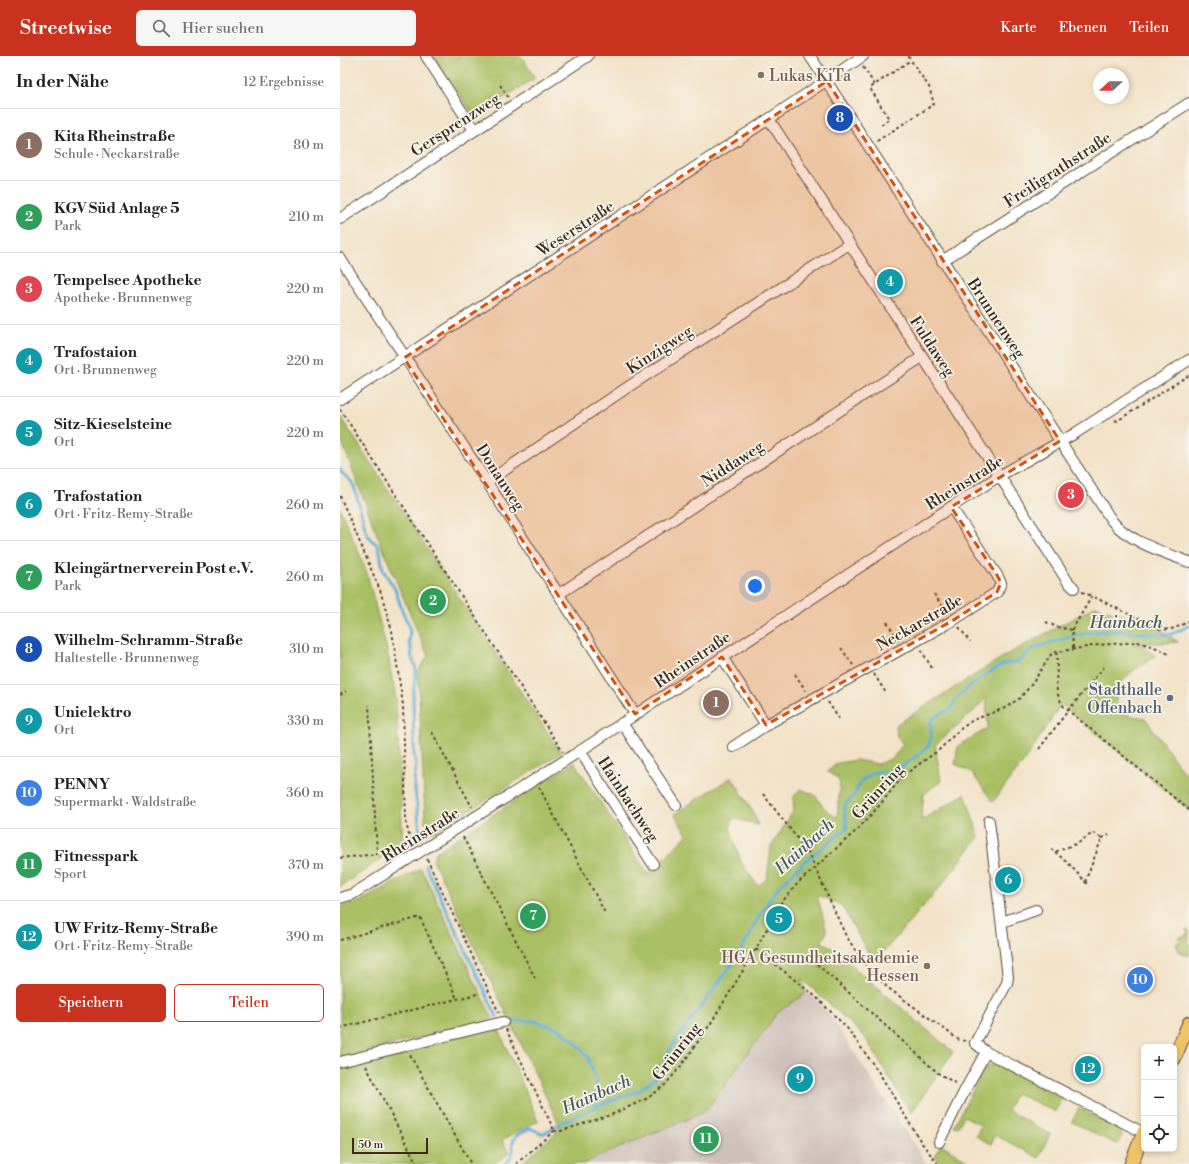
<!DOCTYPE html>
<html lang="de">
<meta charset="utf-8">
<style>
body{margin:0;font-family:"Libre Bodoni",serif;background:#f6f6f6;color:#202124}
.controls{position:absolute;right:12px;bottom:12px;display:grid;overflow:hidden;border-radius:6px;box-shadow:0 2px 6px #0003}
.controls button{width:36px;height:36px;display:grid;place-items:center;padding:0;border:0;border-bottom:1px solid #e0e0e0;background:#fff;color:#202124;font:20px sans-serif}
.compass{position:absolute;left:753px;top:12px;width:36px;height:36px;border-radius:50%;background:#fff;box-shadow:0 2px 6px #0003;rotate:249deg}
.scale{position:absolute;left:12px;bottom:10px;width:76px;box-sizing:border-box;padding-left:4px;border:2px solid #3b2a1e;border-top:0;font-size:11px;line-height:14px;white-space:nowrap;color:#3b2a1e;-webkit-text-stroke:3px #f7f3e8;paint-order:stroke}
.you{position:absolute;left:415px;top:530px;width:14px;height:14px;margin:-10px;border:3px solid #fff;border-radius:50%;background:#1a73e8;box-shadow:0 0 0 6px #1a73e833}
.badge{display:grid;place-items:center;width:26px;height:26px;border-radius:50%;background:#c8321e;color:#fff;font-size:13px;font-weight:700}
.pin{position:absolute;translate:-50% -50%;border:2px solid #fff;box-shadow:0 1px 4px #0006}
.list{margin:0;padding:0;list-style:none}
h2{display:flex;justify-content:space-between;align-items:center;height:52px;margin:0;padding:0 16px;font-size:17px}
h2 small{font-size:13px;font-weight:400;color:#757577}
.list li{display:grid;grid-template-columns:26px 1fr auto;gap:12px;align-items:center;box-sizing:border-box;height:72px;padding:0 16px;border-top:1px solid #e0e0e0}
.list b{display:block;font-size:15px;white-space:nowrap}
.list p{margin:0;font-size:13px;white-space:nowrap;color:#757577}
.list em{font-size:13px;font-style:normal;color:#757577}
.actions{display:flex;gap:8px;padding:12px 16px}
.actions a{flex:1;padding:9px 0;border:1px solid #c8321e;border-radius:6px;text-align:center;font-size:14px;color:#c8321e}
.actions .main{background:#c8321e;color:#fff}
.icon{flex:none;width:22px;height:22px;fill:none;stroke:currentColor;stroke-width:2;stroke-linecap:round;stroke-linejoin:round}
.map{position:relative;flex:none;width:849px;height:1108px;overflow:hidden}
header{display:flex;align-items:center;gap:24px;box-sizing:border-box;height:56px;padding:0 20px;background:#c8321e;color:#fff}
header strong{font-size:19px}
nav{display:flex;gap:22px;margin-inline-start:auto;font-size:14px}
.search{width:280px;height:36px;background:#f6f6f6;display:flex;align-items:center;gap:10px;box-sizing:border-box;padding:0 14px;border-radius:6px;color:#757577;font-size:15px}
main{display:flex}
aside{flex:1;background:#fff}
.map>svg:first-child{display:block}
</style>
<header>
<strong>Streetwise</strong>
<div class="search"><svg class="icon" aria-label="search" viewBox="0 0 24 24"><circle cx="10" cy="10" r="6"/><path d="M15 15l6 6"/></svg>Hier suchen</div>
<nav><a>Karte</a><a>Ebenen</a><a>Teilen</a></nav>
</header>
<main>
<aside>
<h2>In der Nähe<small>12 Ergebnisse</small></h2>
<ul class="list">
<li><span class="badge" style="background:#8d6e63">1</span><div><b>Kita Rheinstraße</b><p>Schule · Neckarstraße</p></div><em>80 m</em></li>
<li><span class="badge" style="background:#2e9e5b">2</span><div><b>KGV Süd Anlage 5</b><p>Park</p></div><em>210 m</em></li>
<li><span class="badge" style="background:#e0444e">3</span><div><b>Tempelsee Apotheke</b><p>Apotheke · Brunnenweg</p></div><em>220 m</em></li>
<li><span class="badge" style="background:#0f9aa8">4</span><div><b>Trafostaion</b><p>Ort · Brunnenweg</p></div><em>220 m</em></li>
<li><span class="badge" style="background:#0f9aa8">5</span><div><b>Sitz-Kieselsteine</b><p>Ort</p></div><em>220 m</em></li>
<li><span class="badge" style="background:#0f9aa8">6</span><div><b>Trafostation</b><p>Ort · Fritz-Remy-Straße</p></div><em>260 m</em></li>
<li><span class="badge" style="background:#2e9e5b">7</span><div><b>Kleingärtnerverein Post e.V.</b><p>Park</p></div><em>260 m</em></li>
<li><span class="badge" style="background:#1a4fb4">8</span><div><b>Wilhelm-Schramm-Straße</b><p>Haltestelle · Brunnenweg</p></div><em>310 m</em></li>
<li><span class="badge" style="background:#0f9aa8">9</span><div><b>Unielektro</b><p>Ort</p></div><em>330 m</em></li>
<li><span class="badge" style="background:#3f7fe0">10</span><div><b>PENNY</b><p>Supermarkt · Waldstraße</p></div><em>360 m</em></li>
<li><span class="badge" style="background:#2e9e5b">11</span><div><b>Fitnesspark</b><p>Sport</p></div><em>370 m</em></li>
<li><span class="badge" style="background:#0f9aa8">12</span><div><b>UW Fritz-Remy-Straße</b><p>Ort · Fritz-Remy-Straße</p></div><em>390 m</em></li>
</ul>
<div class="actions"><a class="main">Speichern</a><a>Teilen</a></div>
</aside>
<div class="map">
<svg width="849" height="1108" viewBox="0 0 849 1108">
<rect width="100%" height="100%" fill="#f7f3e8"/>
<filter id="ink" filterUnits="userSpaceOnUse"><feTurbulence type="fractalNoise" baseFrequency=".025" numOctaves="2"/><feDisplacementMap in="SourceGraphic" scale="8" xChannelSelector="R" yChannelSelector="G"/><feConvolveMatrix kernelMatrix="1 2 1 2 8 2 1 2 1" color-interpolation-filters="sRGB"/></filter>
<filter id="wash" filterUnits="userSpaceOnUse"><feTurbulence type="fractalNoise" baseFrequency=".012" numOctaves="4" result="noise"/><feDisplacementMap in="SourceGraphic" scale="16" xChannelSelector="R" yChannelSelector="G"/><feGaussianBlur stdDeviation="0.9" result="paint"/><feColorMatrix in="noise" values="0 0 0 0 0 0 0 0 0 0 0 0 0 0 0 0 0 1.4 0 .05"/><feComposite in="paint" operator="in"/></filter>
<g filter="url(#wash)">
<rect width="100%" height="100%" fill="#f2e2c7"/>
<!-- industrial -->
<polygon fill="#cfc1ba" points="466,937 474,942 487,955 587,1108 245,1108 251,1104 366,1055 437,957"/>
<!-- green -->
<g fill="#a9bf63" stroke="#727440">
<polygon points="93,0 181,0 195,22 138,58 132,57"/>
<polygon points="0,360 221,697 93,777 85,765 78,615 88,600 41,489 0,381"/>
<polygon points="0,452 26,514 47,594 56,644 63,788 0,831"/>
<path d="M756,550L818,572L838,586L824,587L795,588L803,590L816,600C801,610 774,623 776,643C776,649 779,653 784,657C788,660 799,661 805,662L844,717L849,715V754L721,648L685,704L653,746L631,716L615,708L618,690L648,672L646,642L635,654L595,689L601,725L584,738L581,764L625,738L639,781L600,831L538,902L530,900L501,849L477,839L487,876L481,886L488,889L613,996L571,1057L524,980L462,923L466,937L437,957L366,1055L251,1104L245,1108H180L215,1078L220,1070L93,804L96,796L234,706L308,818L347,779L334,758L392,721L413,756L418,769L393,762L390,773L401,806L418,830L427,823L431,791L454,754L453,742L460,733L475,739L484,752L497,762L500,727L497,722L487,715L498,707L516,704L538,708L553,702L563,688L557,680L556,669L666,599Z"/>
<polygon points="81,812 153,963 0,1002 0,851 19,846"/>
<polygon points="849,873 849,900 839,896 836,887 841,885 839,882 848,878 846,874"/>
<polygon points="153,971 159,974 198,1065 162,1084 169,1097 153,1108 0,1108 0,1010"/>
<polygon points="657,1008 721,1042 716,1056 676,1037 667,1054 710,1078 699,1102 655,1079 651,1088 636,1080 641,1069 624,1060 618,1071 614,1070 645,1012 652,1009"/>
<path d="M739,1052L779,1073C783,1079 783,1084 777,1088L772,1086L732,1066Z"/>
<polygon points="601,1088 633,1108 600,1108 595,1101"/>
</g>
<g fill="none" stroke-linecap="round" stroke-linejoin="round">
<!-- stream -->
<g stroke="#58acd4" stroke-width="3">
<polyline points="0,413 1,416 11,425 14,430 26,475 31,484 37,488 40,496 43,514 55,533 63,557 69,569 70,574 69,587 71,591 72,603 75,609 76,615 73,640 74,698 76,708 74,726 81,783"/>
<polyline points="85,809 157,961"/>
<polyline points="171,965 196,965 219,973 235,986 248,1001 256,1025 256,1051"/>
<path d="M165,1108C174,1101 173,1094 173,1084L177,1079L190,1072L200,1077H204L221,1067L256,1051L300,1034L314,1023L320,1015L332,990L398,900L421,857L436,834L463,807L506,773C509,764 502,757 505,750C507,745 512,742 515,738C517,735 517,732 518,730C522,723 534,716 541,715C545,715 550,716 553,715C561,713 582,696 588,690C595,682 588,671 592,663C598,659 604,655 611,653C613,650 614,647 615,645C624,633 652,613 665,608C669,606 674,608 678,606C684,603 687,596 694,592L733,580L750,576L772,575L829,579L849,570"/>
</g>
</g>
</g>
<g filter="url(#ink)">
<g fill="none" stroke-linecap="round" stroke-linejoin="round">
<defs>
<g id="minor">
<polyline points="86,0 134,74"/>
<path d="M470,0L772,465C788,485 825,497 849,506"/>
<polyline points="429,63 728,526 734,532"/>
<polyline points="0,163 248,0"/>
<polyline points="0,202 147,426 295,658"/>
<polyline points="602,205 849,47"/>
<polyline points="0,343 429,63 523,0"/>
<polyline points="147,426 291,329 509,188"/>
<polyline points="219,538 582,301"/>
<polyline points="382,601 426,669 612,565 657,536 661,527 657,519 611,451"/>
<polyline points="282,667 336,749"/>
<polyline points="393,691 426,669"/>
<polyline points="240,695 313,808"/>
<polyline points="649,765 668,921 667,927 635,987 646,996 804,1077"/>
<polyline points="0,842 13,838 240,695 611,451 659,420 734,378 849,304"/>
<polyline points="662,866 696,854"/>
<polyline points="0,1006 163,966"/>
<polyline points="599,1086 625,1034 646,996"/>
</g>
<g id="major">
<polyline points="834,1003 849,967"/>
<polyline points="791,1108 804,1076"/>
</g>
</defs>
<!-- minor casing -->
<use href="#minor" stroke="#564637" stroke-width="12"/>
<!-- major casing -->
<use href="#major" stroke="#564637" stroke-width="15"/>
<!-- path -->
<g stroke="#564637" stroke-width="2" stroke-dasharray="3 3" stroke-linecap="butt">
<polyline points="523,11 535,29"/>
<polyline points="160,29 168,41"/>
<polyline points="541,69 549,63 530,32 571,4"/>
<polyline points="537,85 594,48 589,31 568,0"/>
<polyline points="0,353 223,696"/>
<polyline points="775,364 777,365 849,319"/>
<polyline points="0,440 40,534 52,575 63,649 66,767 70,783 73,789"/>
<polyline points="742,536 752,540"/>
<polyline points="594,538 607,557"/>
<polyline points="547,566 558,584"/>
<polyline points="706,566 717,571 732,574"/>
<polyline points="619,571 630,586"/>
<polyline points="501,592 513,609"/>
<path d="M733,592L732,574L752,540L819,573C830,575 839,571 849,565"/>
<polyline points="581,594 592,612"/>
<path d="M716,596C720,617 710,630 724,651L849,754"/>
<polyline points="455,618 466,635"/>
<polyline points="534,618 546,637"/>
<polyline points="0,639 6,635"/>
<polyline points="488,646 499,663"/>
<polyline points="92,676 132,751"/>
<polyline points="699,693 727,656 764,611"/>
<polyline points="199,731 265,857"/>
<polyline points="423,738 468,796 505,878 523,906 547,931 619,984 626,985"/>
<polyline points="123,781 195,922"/>
<polyline points="762,782 769,779"/>
<polyline points="711,793 715,796 738,787 753,777 762,782 745,826"/>
<polyline points="715,796 729,808 749,830"/>
<polyline points="0,802 37,798 29,649"/>
<polyline points="87,803 159,957"/>
<polyline points="0,884 80,861 117,943"/>
<polyline points="416,893 475,940 507,972 538,1015 581,1086 598,1108"/>
<polyline points="477,908 598,1017 617,1028"/>
<polyline points="0,972 137,938"/>
<polyline points="166,973 214,1074"/>
<polyline points="70,999 131,1108"/>
<polyline points="26,1010 77,1108"/>
<polyline points="214,1075 221,1075 273,1058 308,1042 325,1029 341,1010 371,967 416,893 441,847 459,826 518,773 538,751 564,719 599,694 619,674 633,664 665,652 680,642 692,628 712,597 758,589 798,586 817,592 829,598"/>
<polyline points="176,1108 214,1075"/>
</g>
<!-- minor -->
<use href="#minor" stroke="#fff" stroke-width="10"/>
<!-- major -->
<use href="#major" stroke="#efc469" stroke-width="13"/>
</g>
</g>
<!-- marked area -->
<path fill="#d7540e" fill-opacity="0.2" stroke="#d7540e" stroke-width="3" stroke-dasharray="8 5" stroke-linejoin="round" d="M487,25L720,385L611,451L657,519L661,527L657,536L612,565L426,669L382,601L295,658L64,302Z"/>
<!-- markers -->
<g fill="#8d6e63" stroke="#f7f3e8" stroke-width="1.5">
<circle cx="421" cy="19" r="4"/>
<circle cx="587" cy="910" r="4"/>
</g>
<circle fill="#5c6f8a" stroke="#f7f3e8" stroke-width="1.5" cx="830" cy="642" r="4"/>
<g text-anchor="middle" stroke-width="3.5" stroke-linejoin="round" paint-order="stroke">
<!-- education labels -->
<g font-size="16" fill="#785e54" stroke="#f7f3e8" text-anchor="start">
<text x="429" y="25">Lukas KiTa</text>
<text x="579" y="907" text-anchor="end">HGA Gesundheitsakademie<tspan x="579" dy="18">Hessen</tspan></text>
</g>
<!-- street labels -->
<g font-size="16" fill="#3b2a1e" stroke="#f7f3e8">
<text transform="translate(115 68) rotate(-33)" y="6">Gersprenzweg</text>
<text transform="translate(717 113) rotate(-33)" y="6">Freiligrathstraße</text>
<text transform="translate(235 172) rotate(-33)" y="6">Weserstraße</text>
<text transform="translate(657 262) rotate(57)" y="6">Brunnenweg</text>
<text transform="translate(593 290) rotate(57)" y="6">Fuldaweg</text>
<text transform="translate(319 293) rotate(-33)" y="6">Kinzigweg</text>
<text transform="translate(392 407) rotate(-33)" y="6">Niddaweg</text>
<text transform="translate(161 421) rotate(57)" y="6">Donauweg</text>
<text transform="translate(624 426) rotate(-32)" y="6">Rheinstraße</text>
<text transform="translate(579 566) rotate(-30)" y="6">Neckarstraße</text>
<text transform="translate(352 603) rotate(-34)" y="6">Rheinstraße</text>
<text transform="translate(537 735) rotate(-48)" y="6">Grünring</text>
<text transform="translate(289 743) rotate(57)" y="6">Hainbachweg</text>
<text transform="translate(80 778) rotate(-32)" y="6">Rheinstraße</text>
<text transform="translate(336 995) rotate(-52)" y="6">Grünring</text>
</g>
<!-- service labels -->
<g font-size="16" fill="#4e5e75" stroke="#f7f3e8" text-anchor="end">
<text x="822" y="639">Stadthalle<tspan x="822" dy="18">Offenbach</tspan></text>
</g>
<!-- water labels -->
<g font-size="17" font-style="italic" fill="#45585e" stroke="#f7f3e8">
<text x="786" y="572">Hainbach</text>
<text transform="translate(464 790) rotate(-42)" y="6">Hainbach</text>
<text transform="translate(256 1038) rotate(-24)" y="6">Hainbach</text>
</g>
</g>
</svg>
<div class="controls">
<button>+</button>
<button>−</button>
<button><svg class="icon" aria-label="locate" viewBox="0 0 24 24"><circle cx="12" cy="12" r="6"/><path d="M12 2v4M12 18v4M2 12h4M18 12h4"/></svg></button>
</div>
<svg class="compass" viewBox="-18 -18 36 36"><path d="M0-13l5 13h-10z" fill="#e53935"/><path d="M0 13l5-13h-10z" fill="#757577"/></svg>
<div class="scale">50 m</div>
<div class="you"></div>
<div class="pin badge" style="left:376px;top:647px;background:#8d6e63">1</div>
<div class="pin badge" style="left:93px;top:545px;background:#2e9e5b">2</div>
<div class="pin badge" style="left:731px;top:439px;background:#e0444e">3</div>
<div class="pin badge" style="left:550px;top:226px;background:#0f9aa8">4</div>
<div class="pin badge" style="left:439px;top:863px;background:#0f9aa8">5</div>
<div class="pin badge" style="left:668px;top:824px;background:#0f9aa8">6</div>
<div class="pin badge" style="left:193px;top:860px;background:#2e9e5b">7</div>
<div class="pin badge" style="left:500px;top:62px;background:#1a4fb4">8</div>
<div class="pin badge" style="left:460px;top:1023px;background:#0f9aa8">9</div>
<div class="pin badge" style="left:800px;top:924px;background:#3f7fe0">10</div>
<div class="pin badge" style="left:366px;top:1083px;background:#2e9e5b">11</div>
<div class="pin badge" style="left:748px;top:1013px;background:#0f9aa8">12</div>
</div>
</main>
